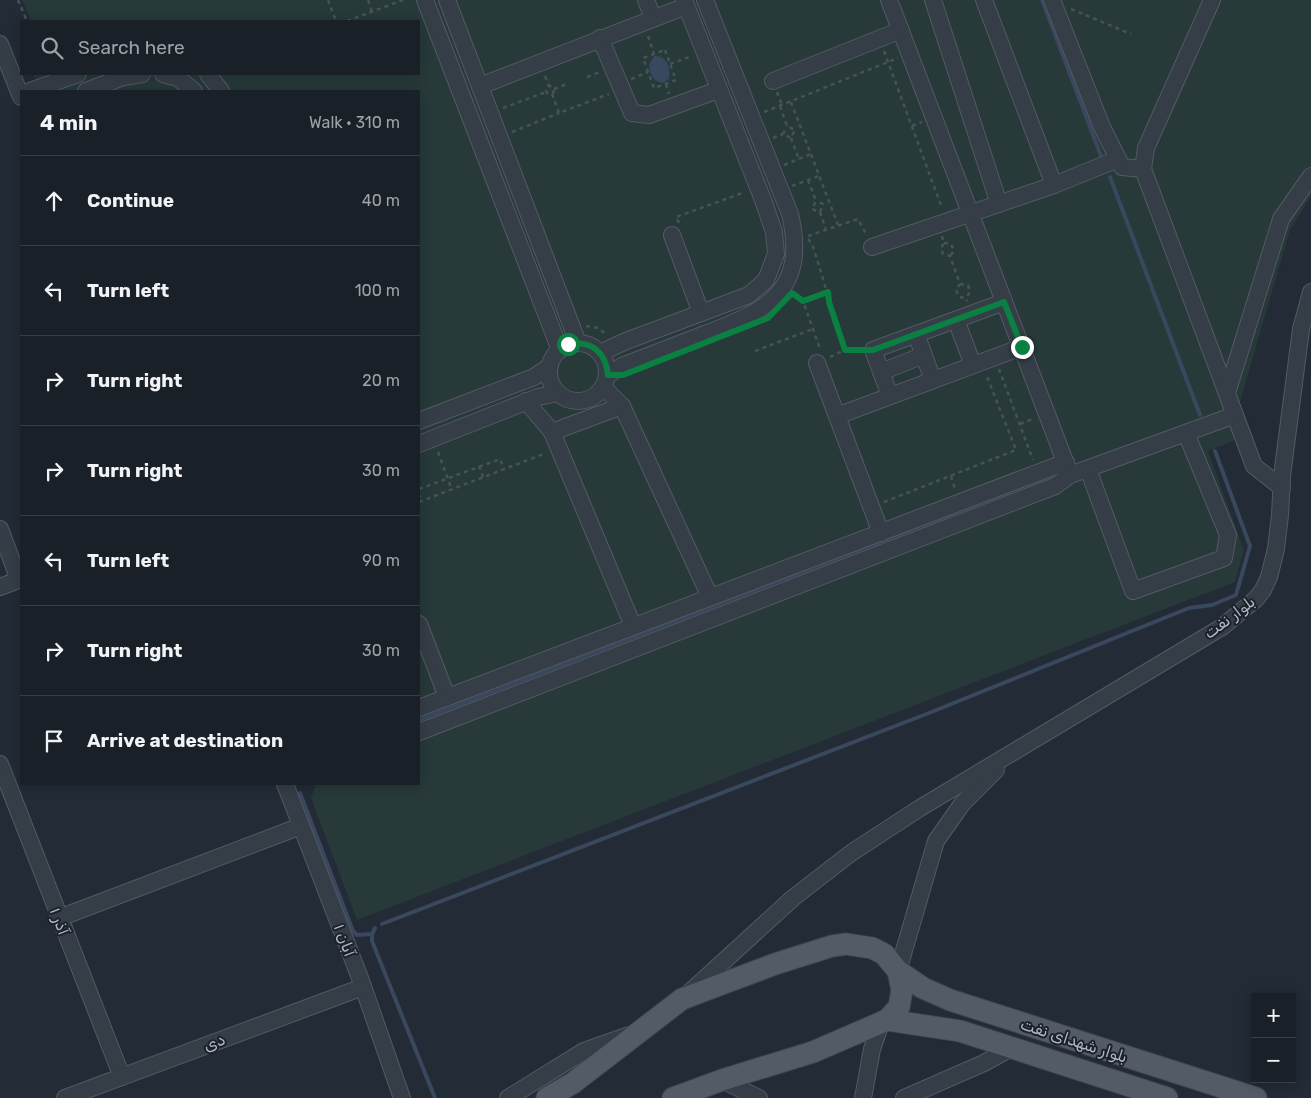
<!DOCTYPE html>
<meta charset="utf-8">
<style>
body{margin:0;font-family:Rubik,Cairo,sans-serif;background:#232830;color:#f1f3f6}
.controls{position:absolute;right:15px;bottom:15px;display:grid;overflow:hidden;border-radius:0px;box-shadow:0 2px 12px #0003}
.controls button{width:45px;height:45px;display:grid;place-items:center;padding:0;border:0;border-bottom:1px solid #383e45;background:#1a2028;color:#f1f3f6;font:25px sans-serif}
.stop{position:absolute;width:15px;height:15px;margin:-11px;border:4px solid #0b8043;border-radius:50%;background:#fff}
.stop.end{background:#0b8043;border-color:#fff;box-shadow:0 1px 5px #0008}
.list{margin:0;padding:0;list-style:none}
h2{display:flex;justify-content:space-between;align-items:center;height:65px;margin:0;padding:0 20px;font-size:21px}
h2 small{font-size:16px;font-weight:400;color:#9fa3a8}
.list li{display:grid;grid-template-columns:32px 1fr auto;gap:15px;align-items:center;box-sizing:border-box;height:90px;padding:0 20px;border-top:1px solid #383e45}
.list b{display:block;font-size:19px;white-space:nowrap}
.list em{font-size:16px;font-style:normal;color:#9fa3a8}
.icon{flex:none;width:28px;height:28px;fill:none;stroke:currentColor;stroke-width:2;stroke-linecap:round;stroke-linejoin:round}
.map{position:relative;flex:none;width:1311px;height:1098px;overflow:hidden}
.search{position:absolute;background:#1a2028;box-shadow:0 2px 12px #0003;left:20px;top:20px;width:400px;height:55px;display:flex;align-items:center;gap:12px;box-sizing:border-box;padding:0 18px;border-radius:0px;color:#9fa3a8;font-size:19px}
.panel{position:absolute;background:#1a2028;box-shadow:0 2px 12px #0003;left:20px;top:90px;width:400px;height:695px;border-radius:0px}
.map>svg:first-child{display:block}
</style>
<div class="map">
<svg width="1311" height="1098" viewBox="0 0 1311 1098">
<rect width="100%" height="100%" fill="#222b36"/>
<!-- green -->
<polygon fill="#273939" points="22,0 1311,0 1311,196 1290,230 1240,402 1252,434 1208,451 1244,550 1235,582 357,920 311,798 316,784 419,784 419,91 39,91 33,74 419,74 419,21 31,21"/>
<!-- water -->
<path fill="#39485e" d="M654,56C667,55 671,68 669,79L663,83C653,82 650,74 649,65Z"/>
<g fill="none" stroke-linecap="round" stroke-linejoin="round">
<!-- stream -->
<g stroke="#39485e" stroke-width="4">
<polyline points="1042,0 1101,156"/>
<polyline points="1110,177 1200,415"/>
<polyline points="419,720 1009,492"/>
<polyline points="300,793 353,931 357,935 372,934"/>
<polyline points="382,924 929,713 1189,608 1212,605 1236,595 1250,546 1215,451"/>
<polyline points="375,928 372,934 372,941 435,1098"/>
</g>
<defs>
<g id="minor">
<polyline points="425,0 560,350"/>
<polyline points="447,0 578,343"/>
<polyline points="646,0 653,18"/>
<polyline points="889,0 1069,472"/>
<polyline points="933,0 999,204"/>
<polyline points="984,0 1054,185"/>
<polyline points="1052,0 1102,127 1122,167 1143,169"/>
<polyline points="1212,0 1146,148 1143,169 1254,466 1282,488"/>
<polyline points="600,38 632,113 649,115 718,90"/>
<polyline points="0,44 21,97"/>
<polyline points="163,74 178,78 194,91"/>
<polyline points="208,74 221,91"/>
<polyline points="773,81 901,30"/>
<polyline points="480,86 686,6"/>
<polyline points="30,91 78,74"/>
<polyline points="86,91 123,77 142,74"/>
<polyline points="672,235 701,313"/>
<polyline points="872,247 1054,185 1118,159"/>
<polyline points="956,320 973,365"/>
<polyline points="916,334 933,380"/>
<circle cx="578" cy="372" r="29"/>
<polyline points="600,353 626,341 749,295 766,280 776,254 774,232 763,200 684,0"/>
<polyline points="817,363 881,533"/>
<polyline points="881,372 924,355"/>
<path d="M608,375L622,366C650,355 677,345 705,334C768,310 808,291 790,214L705,0"/>
<polyline points="603,387 622,406 710,597"/>
<polyline points="1227,393 1281,219 1311,176"/>
<polyline points="890,396 873,350 1004,302"/>
<polyline points="526,401 552,432 633,626"/>
<polyline points="837,416 1022,347"/>
<polyline points="419,421 534,377 550,366"/>
<polyline points="552,432 622,406"/>
<polyline points="419,444 538,397 558,393"/>
<polyline points="1088,469 1133,591 1224,558 1228,535 1186,433"/>
<polyline points="0,529 19,580"/>
<polyline points="0,587 21,579"/>
<polyline points="419,624 447,697"/>
<polyline points="419,708 1066,462"/>
<polyline points="419,732 1055,486 1070,475 1235,415"/>
<polyline points="0,764 122,1077"/>
<polyline points="285,784 360,978 402,1098"/>
<polyline points="59,918 301,826"/>
<polyline points="898,971 936,841 962,804 996,770"/>
<polyline points="689,993 793,898 851,853 920,808 1222,627 1256,599 1263,590 1269,577 1276,549 1280,515 1282,476 1301,329 1311,292"/>
<polyline points="722,1080 759,1098"/>
<polyline points="65,1098 363,987"/>
<polyline points="508,1098 584,1051 629,1035"/>
<polyline points="863,1098 872,1049 881,1023"/>
<polyline points="904,1098 984,1063 1013,1047"/>
</g>
<g id="major">
<polyline points="898,971 923,988 950,1000 1256,1098"/>
<polyline points="887,1020 960,1031 1167,1098"/>
<polyline points="547,1098 573,1083 682,999 775,964 832,946 846,944 872,948 884,954 898,971 902,990 899,1007 887,1020 813,1052 722,1080 673,1098"/>
</g>
</defs>
<!-- minor casing -->
<use href="#minor" stroke="#535a64" stroke-width="18"/>
<!-- major casing -->
<use href="#major" stroke="#3f4650" stroke-width="23"/>
<!-- path -->
<g stroke="#445456" stroke-width="2.5" stroke-dasharray="4 4" stroke-linecap="butt">
<polyline points="18,0 27,21"/>
<polyline points="328,0 336,21"/>
<polyline points="368,0 372,12"/>
<polyline points="1071,9 1131,34"/>
<polyline points="347,21 403,0"/>
<polyline points="648,36 654,54"/>
<polygon points="665,50 676,80 654,88 643,58"/>
<polyline points="884,51 942,208"/>
<polyline points="670,64 692,56"/>
<polyline points="545,76 549,86"/>
<polyline points="587,77 600,72"/>
<polyline points="631,79 648,72"/>
<polyline points="666,84 669,94"/>
<circle cx="550" cy="90" r="4"/>
<polyline points="554,89 569,83"/>
<polyline points="777,92 782,105"/>
<polyline points="552,94 559,113 609,94"/>
<polyline points="791,102 838,225"/>
<polyline points="780,106 787,126 795,130 791,138 783,134 787,126"/>
<polyline points="503,108 546,92"/>
<polyline points="764,112 898,58"/>
<polyline points="912,126 922,122"/>
<polyline points="512,132 559,113"/>
<polyline points="773,138 783,134"/>
<polyline points="791,138 799,159"/>
<polyline points="784,165 811,154"/>
<polyline points="808,180 816,201 812,209 820,212 823,204 816,201"/>
<polyline points="792,186 819,176"/>
<polyline points="820,212 826,230"/>
<polyline points="679,223 676,217 745,192"/>
<polyline points="808,236 858,219 867,236"/>
<polyline points="942,236 944,243 941,248 943,254 950,256 960,284 956,290 959,297 966,298 967,301"/>
<path d="M808,239L812,244C824,280 833,315 845,350L861,349"/>
<polyline points="944,243 951,244 954,251 950,256"/>
<polyline points="960,284 968,285 970,292 966,298"/>
<polyline points="794,294 803,301 820,349"/>
<polyline points="803,301 829,292"/>
<polyline points="586,326 598,328 606,334"/>
<polyline points="755,351 813,329"/>
<polyline points="830,357 845,350"/>
<polyline points="999,369 1033,460"/>
<polyline points="1020,424 1035,418"/>
<polyline points="438,452 452,490"/>
<polyline points="479,466 483,477"/>
<polyline points="951,476 955,489"/>
<polyline points="419,489 500,459 504,469"/>
<polyline points="419,494 421,501"/>
<polyline points="419,502 546,453"/>
<polyline points="884,502 1016,450 986,374"/>
</g>
<!-- minor -->
<use href="#minor" stroke="#353d46" stroke-width="16"/>
<!-- major -->
<use href="#major" stroke="#535c66" stroke-width="21"/>
</g>
<g fill="none" stroke-linecap="round" stroke-linejoin="round">
<!-- route -->
<path stroke="#0b8043" stroke-width="6" d="M568,344C591,340 606,352 608,375H623L768,318L792,293L803,301L828,292L829,302L845,350H873L1004,302L1022,347"/>
</g>
<g text-anchor="middle" stroke-width="4" stroke-linejoin="round" paint-order="stroke">
<!-- street labels -->
<g font-size="16" fill="#b0b7c3" stroke="#1b222b">
<text transform="translate(1229 617) rotate(-37)" y="6">بلوار نفت</text>
<text transform="translate(60 921) rotate(69)" y="6">آذر ۱</text>
<text transform="translate(345 940) rotate(69)" y="6">آبان ۱</text>
<text transform="translate(1074 1040) rotate(18)" y="6">بلوار شهدای نفت</text>
<text transform="translate(214 1042) rotate(-21)" y="6">دی</text>
</g>
</g>
</svg>
<div class="controls">
<button>+</button>
<button>−</button>
</div>
<div class="stop" style="left:568px;top:344px"></div>
<div class="stop end" style="left:1022px;top:347px"></div>
<div class="search"><svg class="icon" aria-label="search" viewBox="0 0 24 24"><circle cx="10" cy="10" r="6"/><path d="M15 15l6 6"/></svg>Search here</div>
<section class="panel">
<h2>4 min<small>Walk · 310 m</small></h2>
<ul class="list">
<li><svg class="icon" aria-label="ahead" viewBox="0 0 24 24"><path d="M12 20V5M6 11l6-6 6 6"/></svg><div><b>Continue</b></div><em>40 m</em></li>
<li><svg class="icon" aria-label="left" viewBox="0 0 24 24"><path d="M17 20v-9H6M10 6l-5 5 5 5"/></svg><div><b>Turn left</b></div><em>100 m</em></li>
<li><svg class="icon" aria-label="right" viewBox="0 0 24 24"><path d="M7 20v-9h11M14 6l5 5-5 5"/></svg><div><b>Turn right</b></div><em>20 m</em></li>
<li><svg class="icon" aria-label="right" viewBox="0 0 24 24"><path d="M7 20v-9h11M14 6l5 5-5 5"/></svg><div><b>Turn right</b></div><em>30 m</em></li>
<li><svg class="icon" aria-label="left" viewBox="0 0 24 24"><path d="M17 20v-9H6M10 6l-5 5 5 5"/></svg><div><b>Turn left</b></div><em>90 m</em></li>
<li><svg class="icon" aria-label="right" viewBox="0 0 24 24"><path d="M7 20v-9h11M14 6l5 5-5 5"/></svg><div><b>Turn right</b></div><em>30 m</em></li>
<li><svg class="icon" aria-label="arrive" viewBox="0 0 24 24"><path d="M6 21V4h12l-3 4 3 4H6"/></svg><div><b>Arrive at destination</b></div></li>
</ul>
</section>
</div>
